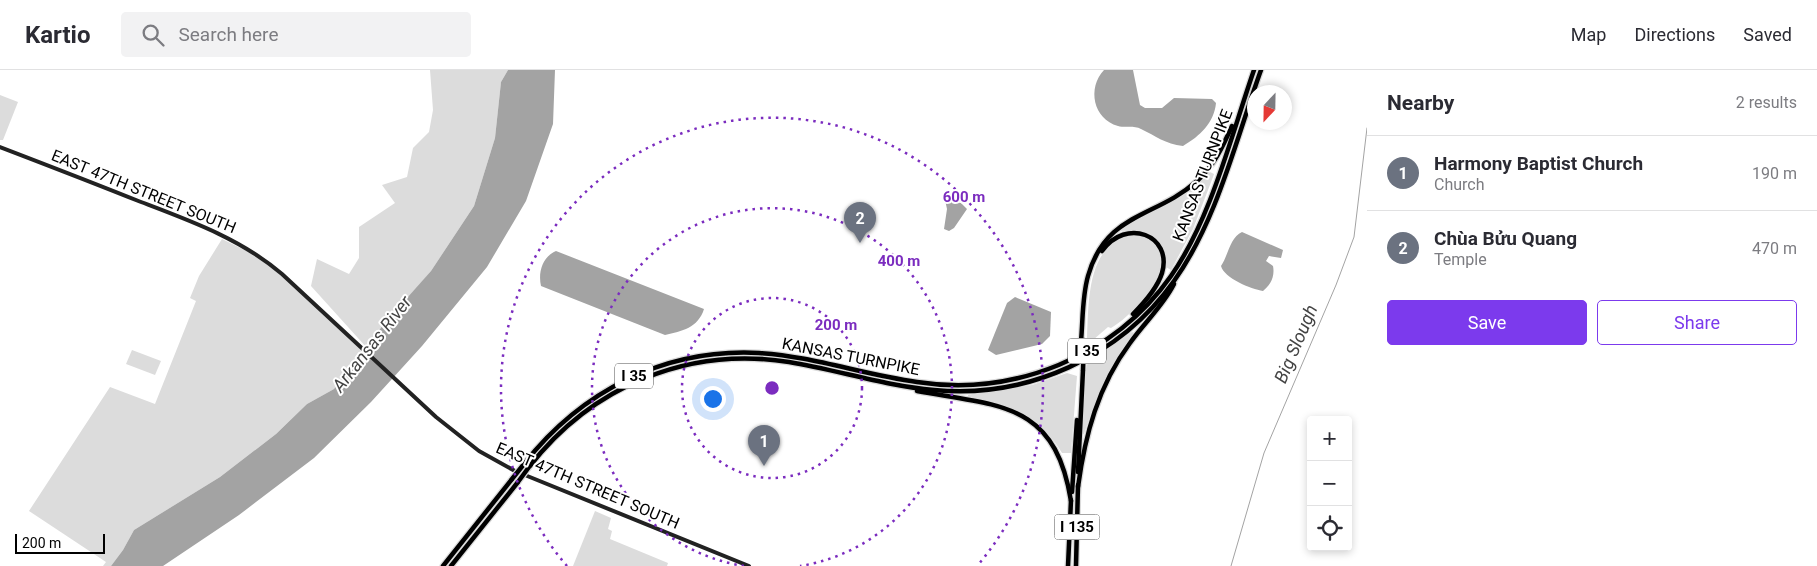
<!DOCTYPE html>
<meta charset="utf-8">
<style>
body{margin:0;font-family:Roboto,sans-serif;background:#f2f2f3;color:#2b2b33}
.controls{position:absolute;right:15px;bottom:15px;display:grid;overflow:hidden;border-radius:5px;box-shadow:0 2px 8px #0003}
.controls button{width:45px;height:45px;display:grid;place-items:center;padding:0;border:0;border-bottom:1px solid #e1e1e2;background:#fff;color:#2b2b33;font:25px sans-serif}
.compass{position:absolute;left:1247px;top:15px;width:45px;height:45px;border-radius:50%;background:#fff;box-shadow:0 2px 8px #0003;rotate:202deg}
.scale{position:absolute;left:15px;bottom:12px;width:90px;box-sizing:border-box;padding-left:5px;border:2px solid #000;border-top:0;font-size:14px;line-height:18px;white-space:nowrap;color:#000;-webkit-text-stroke:4px #fff;paint-order:stroke}
.you{position:absolute;left:712px;top:328px;width:18px;height:18px;margin:-12px;border:4px solid #fff;border-radius:50%;background:#1a73e8;box-shadow:0 0 0 8px #1a73e833}
.badge{display:grid;place-items:center;width:32px;height:32px;border-radius:50%;background:#7c3aed;color:#fff;font-size:16px;font-weight:700}
.pin{position:absolute;translate:-50% -41px;filter:drop-shadow(0 1px 2px #0008)}
.pin::after{content:'';position:absolute;top:26px;width:18px;height:15px;background:inherit;clip-path:polygon(0 0,100% 0,50% 100%)}
.list{margin:0;padding:0;list-style:none}
h2{display:flex;justify-content:space-between;align-items:center;height:65px;margin:0;padding:0 20px;font-size:21px}
h2 small{font-size:16px;font-weight:400;color:#7c7c81}
.list li{display:grid;grid-template-columns:32px 1fr auto;gap:15px;align-items:center;box-sizing:border-box;height:75px;padding:0 20px;border-top:1px solid #e1e1e2}
.list b{display:block;font-size:19px;white-space:nowrap}
.list p{margin:0;font-size:16px;white-space:nowrap;color:#7c7c81}
.list em{font-size:16px;font-style:normal;color:#7c7c81}
.actions{display:flex;gap:10px;padding:15px 20px}
.actions a{flex:1;padding:11px 0;border:1px solid #7c3aed;border-radius:5px;text-align:center;font-size:18px;color:#7c3aed}
.actions .main{background:#7c3aed;color:#fff}
.icon{flex:none;width:28px;height:28px;fill:none;stroke:currentColor;stroke-width:2;stroke-linecap:round;stroke-linejoin:round}
.map{position:relative;flex:none;width:1367px;height:496px;overflow:hidden}
header{display:flex;align-items:center;gap:30px;box-sizing:border-box;height:70px;padding:0 25px;background:#fff;border-bottom:1px solid #e1e1e2}
header strong{font-size:24px}
nav{display:flex;gap:28px;margin-inline-start:auto;font-size:18px}
.search{width:350px;height:45px;background:#f2f2f3;display:flex;align-items:center;gap:12px;box-sizing:border-box;padding:0 18px;border-radius:5px;color:#7c7c81;font-size:19px}
main{display:flex}
aside{flex:1;background:#fff}
.map>svg:first-child{display:block}
</style>
<header>
<strong>Kartio</strong>
<div class="search"><svg class="icon" aria-label="search" viewBox="0 0 24 24"><circle cx="10" cy="10" r="6"/><path d="M15 15l6 6"/></svg>Search here</div>
<nav><a>Map</a><a>Directions</a><a>Saved</a></nav>
</header>
<main>
<div class="map">
<svg width="1367" height="496" viewBox="0 0 1367 496">
<rect width="100%" height="100%" fill="#fff"/>
<!-- green -->
<g fill="#dcdcdc">
<polygon points="430,0 508,0 501,12 495,68 474,136 431,201 367,278 311,216 317,189 349,204 359,188 359,157 395,133 382,115 407,107 413,78 429,62 433,40"/>
<polygon points="0,25 18,32 3,70 0,70"/>
<path d="M1210,102L1214,104L1213,107L1193,159L1171,200L1166,197C1167,166 1145,158 1119,161C1134,145 1158,139 1177,129C1190,122 1200,112 1210,102Z"/>
<path d="M1136,165C1195,179 1138,242 1111,258L1108,257L1093,270L1087,268C1089,231 1086,170 1136,165Z"/>
<polygon points="222,169 263,189 355,271 363,284 334,319 307,334 276,364 220,407 134,460 123,480 111,496 103,496 106,492 29,441 110,317 155,334 196,231 190,228 199,206"/>
<path d="M1132,262L1134,263C1111,294 1096,327 1084,364H1082L1085,302L1088,292Z"/>
<polygon points="132,280 161,291 155,305 126,294"/>
<path d="M1067,303L1077,306L1071,383H1062C1041,346 1006,335 968,328V325L972,324L1032,315Z"/>
<polygon points="595,441 611,448 608,459 612,461 610,469 668,493 667,496 573,496"/>
</g>
<!-- water -->
<g fill="#a3a3a3">
<polygon points="508,0 555,0 553,54 526,131 487,197 422,276 371,332 314,388 239,445 163,496 111,496 123,480 134,460 220,407 276,364 307,334 334,319 384,254 431,201 474,136 495,68 501,12"/>
<path d="M1104,0H1133L1140,35L1145,38H1162L1174,28L1212,29L1216,33C1214,53 1200,66 1183,76C1165,74 1156,66 1141,59C1134,55 1125,58 1118,56C1093,49 1087,18 1104,0Z"/>
<polygon points="945,130 961,133 967,139 954,158 949,161 944,159 947,139"/>
<path d="M1242,162L1283,180L1281,188L1269,186L1266,191L1273,196C1275,206 1271,215 1263,221C1251,219 1224,208 1221,196C1228,186 1230,167 1242,162Z"/>
<path d="M556,181L704,239C698,258 682,261 665,265L541,216C538,203 542,187 556,181Z"/>
<polygon points="1015,227 1051,242 1050,266 1042,274 996,285 988,280 1007,233"/>
</g>
<g fill="none" stroke-linecap="round" stroke-linejoin="round">
<!-- stream -->
<polyline stroke="#a3a3a3" stroke-width="1" points="1231,496 1264,383 1336,215 1354,167 1367,58"/>
<defs>
<g id="motorway">
<path d="M1102,181C1126,147 1173,165 1162,203C1157,219 1144,233 1133,244"/>
<path d="M1081,271C1083,250 1082,227 1088,206C1106,142 1156,148 1197,111C1214,96 1223,76 1232,56"/>
<path d="M917,321C1000,336 1055,332 1071,431"/>
<path d="M524,394C581,321 665,278 759,283C812,286 864,305 917,312C1013,327 1114,287 1171,206C1211,149 1231,66 1254,0"/>
<path d="M529,397C592,316 688,276 789,292C838,300 885,316 934,320C1027,329 1120,287 1174,211C1217,151 1236,69 1261,0"/>
<polyline points="1078,402 1083,300"/>
<path d="M1078,417C1085,365 1098,316 1130,273C1144,253 1163,236 1174,214"/>
<polyline points="1072,422 1077,350"/>
<polyline points="443,496 512,409"/>
<polyline points="451,496 518,412"/>
<polyline points="1068,496 1071,430"/>
<polyline points="1076,496 1078,415"/>
</g>
</defs>
<!-- motorway casing -->
<use href="#motorway" stroke="#dbdbdb" stroke-width="7"/>
<!-- secondary -->
<path stroke="#222" stroke-width="4" d="M0,77C47,95 94,113 141,132C191,151 241,169 282,204L436,347L479,381L515,401L749,496"/>
<!-- motorway -->
<use href="#motorway" stroke="#000" stroke-width="4.5"/>
<defs>
<g id="motorway-bridge">
<polyline points="1083,300 1084,270"/>
<polyline points="512,409 524,394"/>
<polyline points="518,412 529,397"/>
</g>
</defs>
<!-- motorway-bridge casing -->
<use href="#motorway-bridge" stroke="#dbdbdb" stroke-width="7" stroke-linecap="butt"/>
<!-- motorway-bridge -->
<use href="#motorway-bridge" stroke="#000" stroke-width="4.5"/>
</g>
<!-- distance rings -->
<g fill="none" stroke="#7b2cbf" stroke-width="2.5" stroke-dasharray="2.5 5">
<circle cx="772" cy="318" r="90"/>
<path d="M744 496A180 180 0 1 1 800 496"/>
<path d="M567 496A271 271 0 1 1 977 496"/>
</g>
<g text-anchor="middle" stroke-width="4" stroke-linejoin="round" paint-order="stroke">
<!-- shield labels -->
<g fill="#fff" stroke="#4c4c4c" stroke-width="1">
<rect x="1068" y="268.5" width="38" height="25" rx="4"/>
<rect x="615" y="293.5" width="38" height="25" rx="4"/>
<rect x="1054.5" y="444.5" width="45" height="25" rx="4"/>
</g>
<g font-size="15" font-weight="bold" fill="#000">
<text x="1087" y="286">I 35</text>
<text x="634" y="311">I 35</text>
<text x="1077" y="462">I 135</text>
</g>
<!-- street labels -->
<g font-size="16" fill="#000" stroke="#fff">
<text transform="translate(1202 105) rotate(-69)" y="6">KANSAS TURNPIKE</text>
<text transform="translate(144 121) rotate(22)" y="6">EAST 47TH STREET SOUTH</text>
<text transform="translate(851 286) rotate(11)" y="6">KANSAS TURNPIKE</text>
<text transform="translate(588 415) rotate(23)" y="6">EAST 47TH STREET SOUTH</text>
</g>
<!-- water labels -->
<g font-size="18" font-style="italic" fill="#444" stroke="#fff">
<text transform="translate(372 274) rotate(-52)" y="6">Arkansas River</text>
<text transform="translate(1296 274) rotate(-67)" y="6">Big Slough</text>
</g>
</g>
<circle cx="772" cy="318" r="8" fill="#7b2cbf" stroke="#fff" stroke-width="2.5"/>
<g font-size="15" text-anchor="middle" font-weight="bold" fill="#7b2cbf" stroke="#fff" stroke-width="4" stroke-linejoin="round" paint-order="stroke">
<text x="964" y="132">600 m</text>
<text x="899" y="196">400 m</text>
<text x="836" y="260">200 m</text>
</g>
</svg>
<div class="controls">
<button>+</button>
<button>−</button>
<button><svg class="icon" aria-label="locate" viewBox="0 0 24 24"><circle cx="12" cy="12" r="6"/><path d="M12 2v4M12 18v4M2 12h4M18 12h4"/></svg></button>
</div>
<svg class="compass" viewBox="-18 -18 36 36"><path d="M0-13l5 13h-10z" fill="#e53935"/><path d="M0 13l5-13h-10z" fill="#7c7c81"/></svg>
<div class="scale">200 m</div>
<div class="you"></div>
<div class="pin badge" style="left:764px;top:396px;background:#6b7280">1</div>
<div class="pin badge" style="left:860px;top:173px;background:#6b7280">2</div>
</div>
<aside>
<h2>Nearby<small>2 results</small></h2>
<ul class="list">
<li><span class="badge" style="background:#6b7280">1</span><div><b>Harmony Baptist Church</b><p>Church</p></div><em>190 m</em></li>
<li><span class="badge" style="background:#6b7280">2</span><div><b>Chùa Bửu Quang</b><p>Temple</p></div><em>470 m</em></li>
</ul>
<div class="actions"><a class="main">Save</a><a>Share</a></div>
</aside>
</main>
